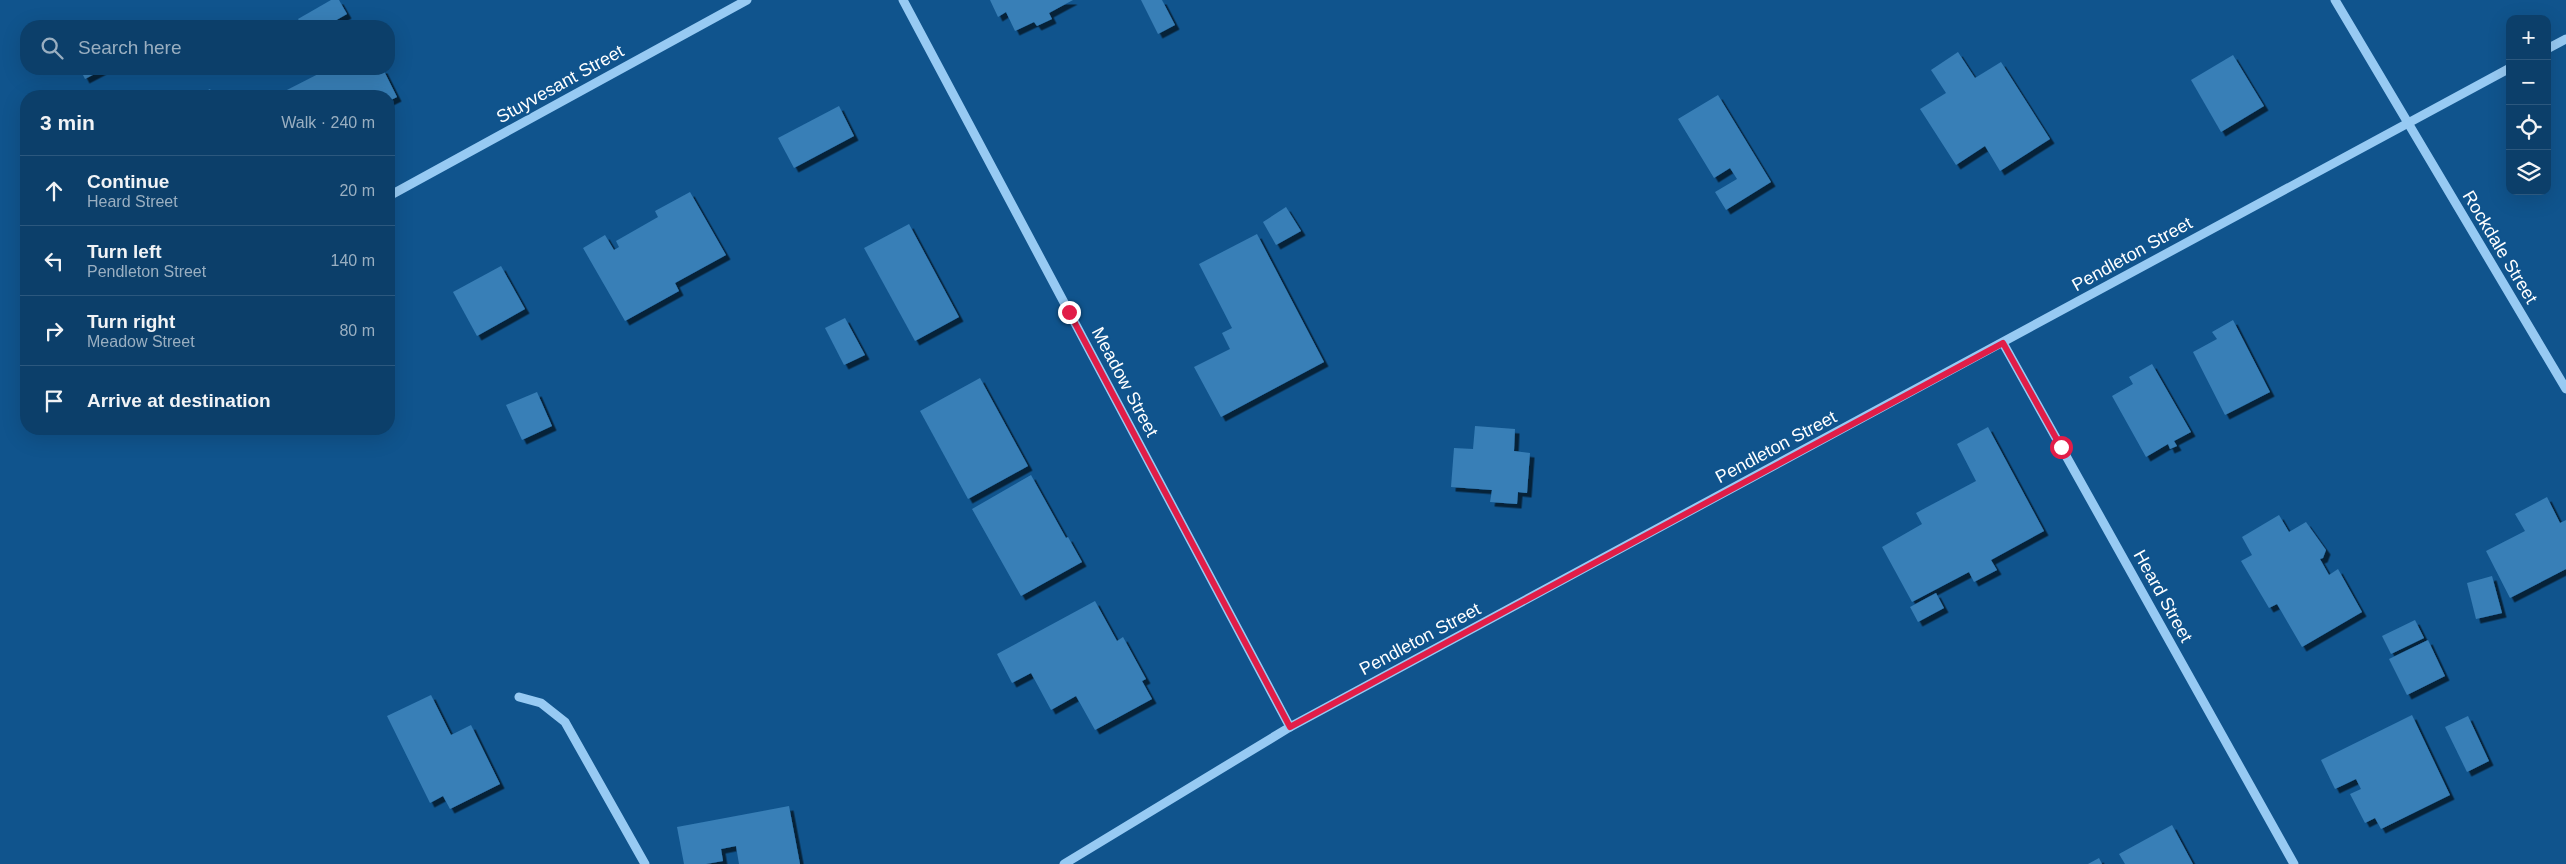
<!DOCTYPE html>
<meta charset="utf-8">
<style>
body{margin:0;font-family:Helvetica,sans-serif;background:#154670;color:#f1f3f6}
.controls{position:absolute;right:15px;top:15px;display:grid;overflow:hidden;border-radius:10px;box-shadow:0 5px 20px #0002}
.controls button{width:45px;height:45px;display:grid;place-items:center;padding:0;border:0;border-bottom:1px solid #2c587e;background:#0c3f6a;color:#f1f3f6;font:25px sans-serif}
.stop{position:absolute;width:15px;height:15px;margin:-11px;border:4px solid #e11d48;border-radius:50%;background:#fff}
.stop.end{background:#e11d48;border-color:#fff;box-shadow:0 1px 5px #0008}
.list{margin:0;padding:0;list-style:none}
h2{display:flex;justify-content:space-between;align-items:center;height:65px;margin:0;padding:0 20px;font-size:21px}
h2 small{font-size:16px;font-weight:400;color:#9aafc1}
.list li{display:grid;grid-template-columns:32px 1fr auto;gap:15px;align-items:center;box-sizing:border-box;height:70px;padding:0 20px;border-top:1px solid #2c587e}
.list b{display:block;font-size:19px;white-space:nowrap}
.list p{margin:0;font-size:16px;white-space:nowrap;color:#9aafc1}
.list em{font-size:16px;font-style:normal;color:#9aafc1}
.icon{flex:none;width:28px;height:28px;fill:none;stroke:currentColor;stroke-width:2;stroke-linecap:round;stroke-linejoin:round}
.map{position:relative;flex:none;width:2566px;height:864px;overflow:hidden}
.search{position:absolute;background:#0c3f6a;box-shadow:0 5px 20px #0002;left:20px;top:20px;width:375px;height:55px;display:flex;align-items:center;gap:12px;box-sizing:border-box;padding:0 18px;border-radius:20px;color:#9aafc1;font-size:19px}
.panel{position:absolute;background:#0c3f6a;box-shadow:0 5px 20px #0002;left:20px;top:90px;width:375px;height:345px;border-radius:20px}
.map>svg:first-child{display:block}
</style>
<div class="map">
<svg width="2566" height="864" viewBox="0 0 2566 864">
<defs>
<filter id="shadow"><feDropShadow dx="4.5" dy="4.5" stdDeviation="0" flood-color="#0009"/></filter>
</defs>
<rect width="100%" height="100%" fill="#10548d"/>
<!-- building -->
<g fill="#387fb7" filter="url(#shadow)">
<polygon points="331,0 339,0 347,14 326,26 303,26 298,19"/>
<polygon points="990,0 1073,0 1049,13 1052,19 1037,26 1034,22 1015,31 1006,12 998,17"/>
<polygon points="1141,0 1162,0 1175,25 1158,34"/>
<polygon points="1958,52 1975,78 2001,62 2050,139 2000,171 1985,146 1956,165 1920,109 1946,93 1931,70"/>
<polygon points="2233,55 2264,106 2221,132 2191,80"/>
<polygon points="80,69 104,69 85,79"/>
<polygon points="328,69 383,69 397,97 389,101 389,96 283,96 281,93"/>
<polygon points="210,89 214,96 196,96"/>
<polygon points="1718,95 1771,182 1726,210 1715,192 1737,179 1730,168 1714,178 1678,119"/>
<polygon points="839,106 854,136 794,168 778,138"/>
<polygon points="690,192 726,255 675,283 679,291 625,321 583,248 605,235 614,250 619,247 616,241 658,217 655,211"/>
<polygon points="1286,207 1301,231 1276,245 1263,222"/>
<polygon points="909,224 959,317 915,341 864,248"/>
<polygon points="1257,234 1324,362 1221,417 1194,367 1230,349 1222,333 1232,328 1199,264"/>
<polygon points="501,266 525,309 477,336 453,292"/>
<polygon points="845,318 865,355 844,365 825,328"/>
<polygon points="2233,320 2270,392 2225,415 2193,352 2217,339 2212,332"/>
<polygon points="2152,364 2191,432 2174,441 2177,446 2170,449 2168,444 2146,457 2112,396 2133,384 2129,377"/>
<polygon points="980,378 1028,466 968,499 920,411"/>
<polygon points="537,392 552,426 522,440 506,405"/>
<polygon points="1475,426 1515,429 1514,451 1530,453 1527,493 1518,492 1517,504 1490,502 1492,490 1451,487 1454,448 1473,449"/>
<polygon points="1988,427 2044,531 1991,560 1997,570 1974,582 1969,572 1912,602 1882,547 1922,524 1916,513 1976,481 1957,444"/>
<polygon points="1031,475 1066,538 1068,537 1082,562 1021,596 972,509"/>
<polygon points="2547,497 2560,523 2566,520 2566,569 2510,598 2486,551 2525,531 2515,514"/>
<polygon points="2279,515 2289,532 2306,522 2326,550 2323,558 2320,559 2329,575 2338,569 2362,612 2302,647 2277,604 2269,608 2241,561 2252,555 2242,537"/>
<polygon points="2492,576 2502,613 2476,619 2467,583"/>
<polygon points="1936,593 1944,608 1918,622 1910,607"/>
<polygon points="1095,601 1117,641 1123,637 1146,679 1142,681 1152,699 1095,730 1076,696 1051,710 1031,673 1012,683 997,654"/>
<polygon points="2415,620 2424,638 2391,654 2382,636"/>
<polygon points="2428,640 2445,676 2407,695 2389,659"/>
<polygon points="431,695 451,735 471,725 500,784 450,809 443,796 430,803 387,716"/>
<polygon points="2412,715 2450,795 2381,829 2375,818 2365,823 2350,794 2361,789 2356,779 2335,789 2321,760"/>
<polygon points="2468,716 2489,761 2467,772 2445,727"/>
<polygon points="789,806 800,864 739,864 736,846 721,849 723,861 706,864 684,864 677,827"/>
<polygon points="2172,825 2193,864 2125,864 2119,854"/>
<polygon points="2099,858 2102,864 2088,864"/>
</g>
<g fill="none" stroke-linecap="round" stroke-linejoin="round">
<!-- minor -->
<g stroke="#97caf3" stroke-width="9">
<polyline points="903,0 1290,727"/>
<polyline points="2335,0 2566,389"/>
<polyline points="2547,49 2566,39"/>
<polyline points="389,196 747,0"/>
<polyline points="2003,343 2294,864"/>
<polyline points="519,697 541,703 565,722 645,864"/>
<polyline points="1064,864 1290,727 2510,68"/>
</g>
</g>
<g fill="none" stroke-linecap="round" stroke-linejoin="round">
<!-- route -->
<polyline stroke="#e11d48" stroke-width="6" points="1069,312 1290,727 2003,343 2061,447"/>
</g>
<g text-anchor="middle" stroke-width="4" stroke-linejoin="round" paint-order="stroke">
<!-- street labels -->
<g font-size="18" fill="#fff" stroke="#10548d">
<text transform="translate(560 84) rotate(-29)" y="6">Stuyvesant Street</text>
<text transform="translate(2500 247) rotate(59)" y="6">Rockdale Street</text>
<text transform="translate(2132 254) rotate(-29)" y="6">Pendleton Street</text>
<text transform="translate(1125 382) rotate(62)" y="6">Meadow Street</text>
<text transform="translate(1776 447) rotate(-28)" y="6">Pendleton Street</text>
<text transform="translate(2163 596) rotate(61)" y="6">Heard Street</text>
<text transform="translate(1420 639) rotate(-28)" y="6">Pendleton Street</text>
</g>
</g>
</svg>
<div class="controls">
<button>+</button>
<button>−</button>
<button><svg class="icon" aria-label="locate" viewBox="0 0 24 24"><circle cx="12" cy="12" r="6"/><path d="M12 2v4M12 18v4M2 12h4M18 12h4"/></svg></button>
<button><svg class="icon" aria-label="layers" viewBox="0 0 24 24"><path d="M12 4l9 5-9 5-9-5zM3 14l9 5 9-5"/></svg></button>
</div>
<div class="stop" style="left:2061px;top:447px"></div>
<div class="stop end" style="left:1069px;top:312px"></div>
<div class="search"><svg class="icon" aria-label="search" viewBox="0 0 24 24"><circle cx="10" cy="10" r="6"/><path d="M15 15l6 6"/></svg>Search here</div>
<section class="panel">
<h2>3 min<small>Walk · 240 m</small></h2>
<ul class="list">
<li><svg class="icon" aria-label="ahead" viewBox="0 0 24 24"><path d="M12 20V5M6 11l6-6 6 6"/></svg><div><b>Continue</b><p>Heard Street</p></div><em>20 m</em></li>
<li><svg class="icon" aria-label="left" viewBox="0 0 24 24"><path d="M17 20v-9H6M10 6l-5 5 5 5"/></svg><div><b>Turn left</b><p>Pendleton Street</p></div><em>140 m</em></li>
<li><svg class="icon" aria-label="right" viewBox="0 0 24 24"><path d="M7 20v-9h11M14 6l5 5-5 5"/></svg><div><b>Turn right</b><p>Meadow Street</p></div><em>80 m</em></li>
<li><svg class="icon" aria-label="arrive" viewBox="0 0 24 24"><path d="M6 21V4h12l-3 4 3 4H6"/></svg><div><b>Arrive at destination</b></div></li>
</ul>
</section>
</div>
